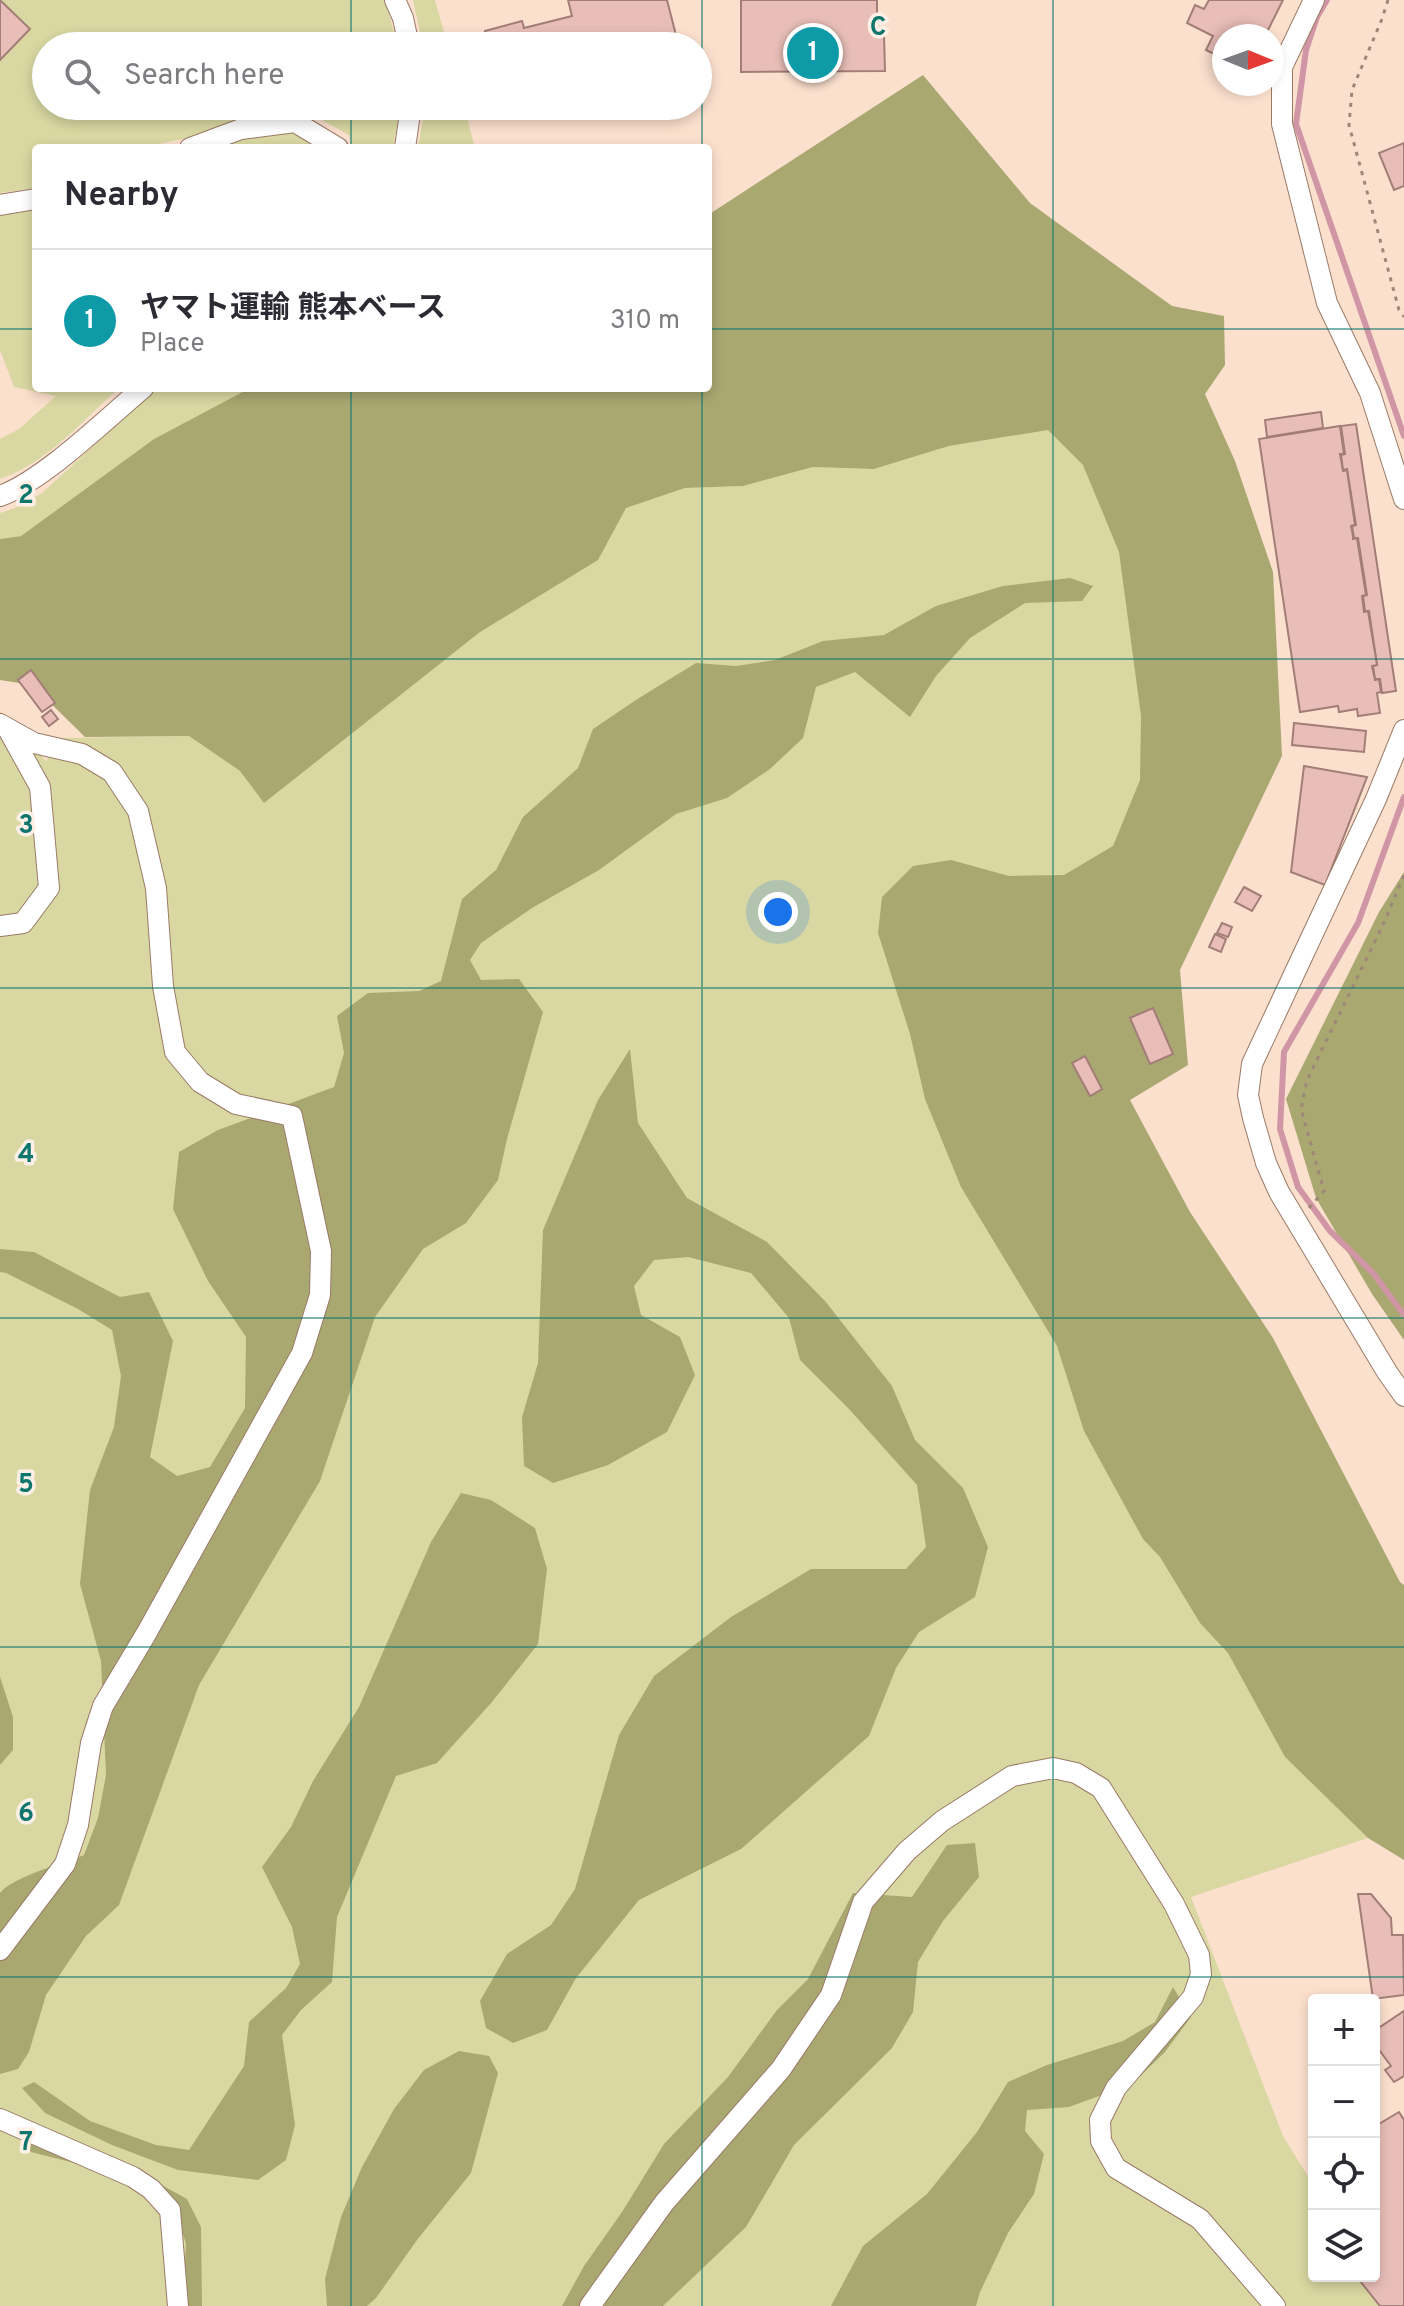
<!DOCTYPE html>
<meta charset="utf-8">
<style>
body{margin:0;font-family:Overpass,"Noto Sans JP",sans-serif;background:#f2f2f3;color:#2b2b33}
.controls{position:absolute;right:24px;bottom:24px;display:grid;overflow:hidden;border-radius:8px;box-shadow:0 4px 12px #0003}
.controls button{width:72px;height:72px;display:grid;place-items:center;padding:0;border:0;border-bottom:2px solid #e1e1e2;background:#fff;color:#2b2b33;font:40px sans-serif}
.compass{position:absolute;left:1212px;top:24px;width:72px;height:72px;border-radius:50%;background:#fff;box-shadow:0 4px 12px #0003;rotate:91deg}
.you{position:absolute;left:778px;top:912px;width:28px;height:28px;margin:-20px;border:6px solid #fff;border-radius:50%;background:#1a73e8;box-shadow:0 0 0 12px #1a73e833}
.badge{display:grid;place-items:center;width:52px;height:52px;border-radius:50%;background:#6d60da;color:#fff;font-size:26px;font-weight:700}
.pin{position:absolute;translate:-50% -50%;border:4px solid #fff;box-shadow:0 2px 8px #0006}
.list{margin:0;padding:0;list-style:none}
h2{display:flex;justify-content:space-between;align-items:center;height:104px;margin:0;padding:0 32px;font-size:34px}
h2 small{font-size:26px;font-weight:400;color:#7c7c81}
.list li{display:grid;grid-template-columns:52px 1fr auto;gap:24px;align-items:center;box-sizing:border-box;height:144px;padding:0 32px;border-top:2px solid #e1e1e2}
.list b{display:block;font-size:30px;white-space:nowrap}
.list p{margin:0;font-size:26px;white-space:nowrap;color:#7c7c81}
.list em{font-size:26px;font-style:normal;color:#7c7c81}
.icon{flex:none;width:44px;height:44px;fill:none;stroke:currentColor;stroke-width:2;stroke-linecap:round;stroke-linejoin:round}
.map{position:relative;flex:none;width:1404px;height:2306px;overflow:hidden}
.search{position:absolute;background:#fff;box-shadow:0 4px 12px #0003;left:32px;top:32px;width:680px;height:88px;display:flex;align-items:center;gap:20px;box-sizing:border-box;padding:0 28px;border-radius:44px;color:#7c7c81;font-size:30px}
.panel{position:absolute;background:#fff;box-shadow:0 4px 12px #0003;left:32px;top:144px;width:680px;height:248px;border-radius:8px}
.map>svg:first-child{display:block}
</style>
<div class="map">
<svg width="1404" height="2306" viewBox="0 0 1404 2306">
<rect width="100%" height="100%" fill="#fce0ce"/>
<!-- green -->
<g fill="#d9d8a2">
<polygon points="0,0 385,0 398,46 46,46 46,106 400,106 394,143 392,148 352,148 349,135 309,113 242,119 196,136 141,148 36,148 36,188 0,193"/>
<polygon points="413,0 435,0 448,46 423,46"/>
<polygon points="425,106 464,106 475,148 418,148"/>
<polygon points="291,132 317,148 212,148 240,138"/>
<path d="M36,209V388H119C83,420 46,464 0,479V439L19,429L56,396L14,387L0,350V215Z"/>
<polygon points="157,388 250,388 154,439 21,536 0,539 0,513 15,508 42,493"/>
<polygon points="1125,417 1184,866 930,931 1285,1757 1368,1838 1191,1897 1283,2136 1314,2186 1314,2276 1370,2276 1389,2306 0,2306 0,711 46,761 59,738 189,736 240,771 246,778 626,508 685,488 743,486 813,467 874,469 949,446"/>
</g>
<!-- forest -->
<g fill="#a9a871">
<polygon points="923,75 1030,203 1172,306 1224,316 1225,365 1205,394 1235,461 1273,572 1282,756 1180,970 1188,1065 1130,1100 1190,1212 1273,1338 1400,1582 1404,1585 1404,1860 1368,1838 1285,1757 1228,1653 1200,1623 1160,1557 1143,1539 1084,1431 1057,1346 961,1187 925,1099 910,1034 878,933 882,897 913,866 951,860 1009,876 1064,875 1113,846 1140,780 1141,716 1119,552 1083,465 1048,430 949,446 874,469 813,467 743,486 685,488 626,508 598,560 480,632 264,803 240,771 189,736 85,737 32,685 0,680 0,539 21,536 154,439 250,388 708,388 708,215"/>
<path d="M1070,578L1093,586L1082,601L1025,603L970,638L936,676L910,717L855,672L816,687L803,738L770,769L727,798L676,814L599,870L532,908L481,943L470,960L481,980L519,979L543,1012L507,1139L498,1180L466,1223L423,1249L375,1317L320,1481L199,1685L119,1905L86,1936L46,1995L29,2052L18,2069L0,2074V1893C14,1876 62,1864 84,1855L98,1818L106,1775L101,1661L80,1584L90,1490L114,1427L121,1376L112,1330L78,1309L6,1273L0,1272V1249L34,1252L120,1297L149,1292L173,1341L150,1457L177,1476L210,1467L245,1408L246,1337L208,1281L173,1209L179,1152L218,1130L334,1087L344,1053L337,1016L368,993L419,991L441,981L462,899L496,870L523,817L578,768L593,729L639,698L696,663L736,666L775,660L823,641L884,635L936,606L1003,586Z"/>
<polygon points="1404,872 1404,1340 1372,1294 1316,1198 1286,1099 1379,912"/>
<polygon points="630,1049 638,1123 687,1198 767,1242 825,1301 892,1386 915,1440 963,1488 988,1547 975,1597 919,1632 896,1668 869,1736 741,1849 639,1900 576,1978 547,2030 513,2043 486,2028 480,2001 507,1954 551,1925 575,1889 619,1735 654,1676 731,1617 811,1569 906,1569 926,1547 917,1485 849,1409 800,1360 789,1318 751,1273 688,1257 654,1260 634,1286 641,1315 680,1337 695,1375 667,1432 608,1465 553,1483 524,1466 522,1417 538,1363 543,1230 598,1100"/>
<polygon points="461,1493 491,1500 535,1528 547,1569 538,1644 492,1702 437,1763 396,1776 337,1917 332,1982 301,2010 282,2035 295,2125 286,2160 258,2180 178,2170 112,2145 45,2113 22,2088 34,2082 90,2121 156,2145 189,2150 244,2066 249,2022 286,1988 300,1964 292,1927 262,1867 291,1827 313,1781 359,1707 431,1542"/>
<polygon points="0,1677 13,1717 13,1750 0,1765"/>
<polygon points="975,1843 979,1877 943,1921 918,1962 913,2012 892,2048 794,2145 746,2227 663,2306 562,2306 584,2266 622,2212 664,2144 728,2077 777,2010 808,1979 853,1893 912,1897 947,1845"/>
<polygon points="1173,1987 1191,2017 1165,2052 1132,2084 1069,2107 1027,2110 1025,2131 1044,2154 1034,2194 1008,2233 980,2292 976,2306 831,2306 863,2246 927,2194 977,2132 1008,2082 1047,2065 1123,2041 1155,2022"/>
<polygon points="459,2051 489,2056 498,2073 471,2173 417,2240 376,2298 367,2306 327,2306 325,2279 341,2217 362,2167 394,2109 424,2070"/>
<polygon points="37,2130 147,2177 187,2199 201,2227 202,2306 168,2306 184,2280 186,2244 179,2220 134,2185 90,2167 31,2152 25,2145"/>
</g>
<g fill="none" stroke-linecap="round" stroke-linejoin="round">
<!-- stream -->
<g stroke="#d196a5" stroke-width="6">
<polyline points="1327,0 1317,17 1306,50 1296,124 1404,436"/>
<polyline points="1404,797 1358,923 1284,1052 1280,1129 1298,1187 1330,1231 1373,1273 1404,1315"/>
</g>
</g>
<!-- building -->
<g fill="#e9beb8" stroke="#a37d77" stroke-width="2">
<polygon points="0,0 30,29 0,60"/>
<polygon points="568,0 667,0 678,43 667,46 489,46 485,31 522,21 524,28 572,16"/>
<polygon points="741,0 877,0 877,35 884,35 885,71 741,72"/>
<polygon points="1209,0 1283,0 1265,36 1224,36 1224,59 1206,50 1213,36 1187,23 1195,5 1204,9"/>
<polygon points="1404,143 1404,186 1394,190 1379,153"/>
<polygon points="1321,412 1323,428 1267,437 1265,420"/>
<polygon points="1356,424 1396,691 1382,693 1380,679 1375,679 1373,666 1377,665 1369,611 1365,611 1363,596 1367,595 1358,538 1354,538 1352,526 1356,525 1347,469 1343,470 1341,455 1345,454 1341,426"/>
<polygon points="1340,426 1344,454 1340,454 1343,471 1347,470 1355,525 1351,526 1353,536 1353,539 1357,538 1366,595 1362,596 1364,612 1368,611 1377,665 1372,666 1375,680 1379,679 1381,692 1377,693 1380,713 1358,716 1357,709 1339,712 1338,706 1300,712 1259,439"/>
<polygon points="31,670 55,703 42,712 18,680"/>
<polygon points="51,710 58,719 49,726 42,717"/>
<polygon points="1294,723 1366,731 1364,752 1292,745"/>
<polygon points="1304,766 1367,777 1325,885 1291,872"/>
<polygon points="1244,887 1261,896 1252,911 1235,902"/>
<polygon points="1222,923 1232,927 1228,937 1217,933"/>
<polygon points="1215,934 1226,939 1221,952 1209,947"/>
<polygon points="1153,1008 1173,1054 1150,1064 1130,1018"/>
<polygon points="1085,1056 1102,1089 1090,1096 1072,1063"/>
<polygon points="1358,1894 1371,1894 1391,1918 1392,1935 1403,1935 1404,1995 1373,1999"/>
<polygon points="1404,2011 1404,2076 1394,2082 1385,2070 1391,2066 1374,2043 1374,2031"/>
<polygon points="1399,2112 1404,2120 1404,2306 1380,2306 1360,2281 1366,2276 1374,2276 1374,2269 1377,2266 1374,2262 1374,2127"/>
</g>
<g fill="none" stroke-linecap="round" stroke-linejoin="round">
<defs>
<g id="minor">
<polyline points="395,0 403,18 409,46"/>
<polyline points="1314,0 1282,67 1282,124 1327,303 1370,393 1404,499"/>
<polyline points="190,148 241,129 295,122 338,148"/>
<polyline points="405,148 411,106"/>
<polyline points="0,205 36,199"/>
<path d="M0,496C43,481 106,419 143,388"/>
<polyline points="0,724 34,743 82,754 112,772 138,811 156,888 163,986 175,1052 200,1082 236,1104 292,1116 321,1251 320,1295 302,1353 146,1634 103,1706 91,1743 78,1825 65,1864 0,1950"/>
<polyline points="1404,730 1376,799 1252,1064 1248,1095 1253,1118 1266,1163 1279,1192 1387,1372 1404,1396"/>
<polyline points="0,926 23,923 49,888 40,787 9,731"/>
<polyline points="0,2119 133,2177 151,2189 170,2210 178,2306"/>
<polyline points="590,2306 664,2203 781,2069 831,1995 863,1902 907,1851 942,1821 1012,1776 1053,1768 1076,1773 1101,1788 1174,1904 1199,1955 1201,1974 1193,1997 1116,2088 1100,2120 1101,2141 1116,2168 1200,2219 1275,2306"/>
</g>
</defs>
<!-- minor casing -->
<use href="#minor" stroke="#9a7a66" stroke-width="22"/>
<!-- path -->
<g stroke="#9c8779" stroke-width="3" stroke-dasharray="4 6" stroke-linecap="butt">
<polyline points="1388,0 1382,19 1352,90 1349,125 1399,310 1404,317"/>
<polyline points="1309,1208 1324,1191 1301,1109 1307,1080 1383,925 1404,875"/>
</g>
<!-- minor -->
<use href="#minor" stroke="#fff" stroke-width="20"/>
</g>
<!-- grid -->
<path fill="none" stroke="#0f766e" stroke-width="2" stroke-opacity="0.55" d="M351,0V46M702,0V148M1053,0V2306M351,106V148M0,329H36M708,329H1404M351,388V2306M702,388V2306M0,659H1404M0,988H1404M0,1318H1404M0,1647H1404M0,1977H1404"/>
<g font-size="26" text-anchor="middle" font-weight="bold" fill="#0f766e" stroke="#fef0e7" stroke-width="7" stroke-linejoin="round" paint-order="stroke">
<text x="878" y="35">C</text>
<text x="26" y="503">2</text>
<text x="26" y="833">3</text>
<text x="26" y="1162">4</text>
<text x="26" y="1492">5</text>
<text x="26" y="1821">6</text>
<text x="26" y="2150">7</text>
</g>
</svg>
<div class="controls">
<button>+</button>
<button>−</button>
<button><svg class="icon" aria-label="locate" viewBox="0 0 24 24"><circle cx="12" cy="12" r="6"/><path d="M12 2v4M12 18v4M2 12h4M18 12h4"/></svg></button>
<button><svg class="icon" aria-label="layers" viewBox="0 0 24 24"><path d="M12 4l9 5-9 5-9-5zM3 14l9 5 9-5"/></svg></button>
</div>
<svg class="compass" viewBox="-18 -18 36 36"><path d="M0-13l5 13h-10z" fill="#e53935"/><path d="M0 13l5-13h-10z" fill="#7c7c81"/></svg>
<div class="you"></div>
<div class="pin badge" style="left:813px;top:53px;background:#0f9aa8">1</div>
<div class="search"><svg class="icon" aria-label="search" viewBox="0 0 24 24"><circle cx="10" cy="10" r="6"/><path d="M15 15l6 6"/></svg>Search here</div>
<section class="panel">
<h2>Nearby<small></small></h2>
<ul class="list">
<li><span class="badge" style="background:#0f9aa8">1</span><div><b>ヤマト運輸 熊本ベース</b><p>Place</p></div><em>310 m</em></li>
</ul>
</section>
</div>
